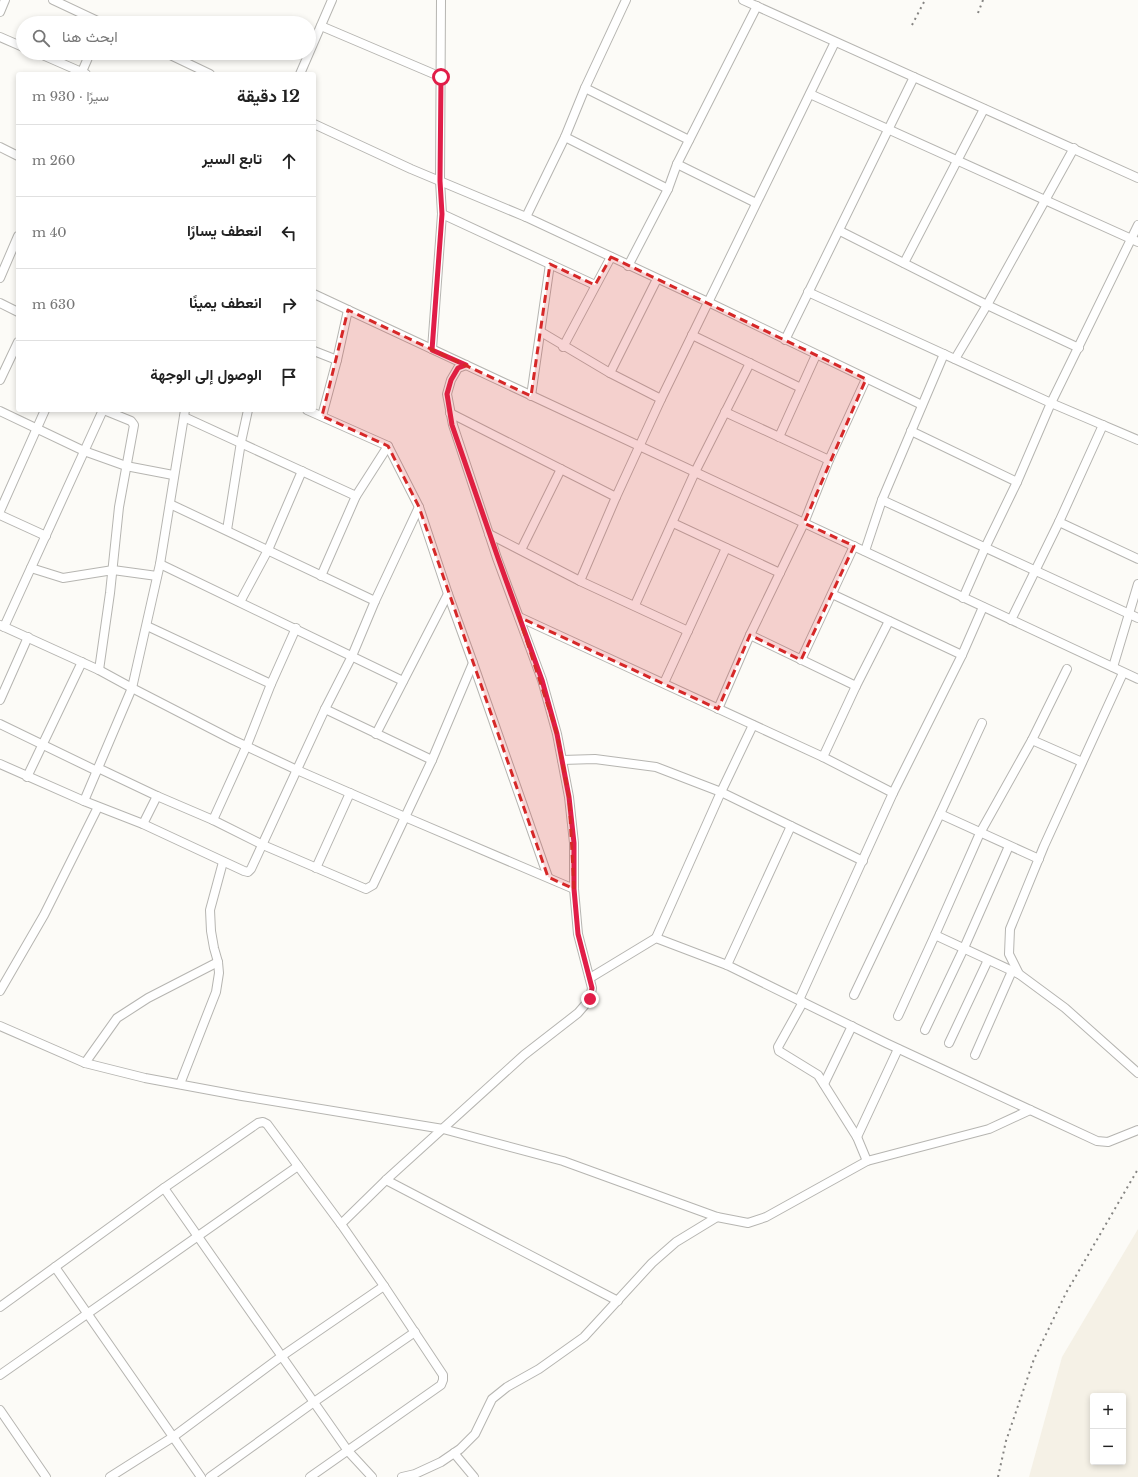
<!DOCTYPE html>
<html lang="ar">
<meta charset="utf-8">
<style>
body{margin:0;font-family:"Libre Baskerville",Vazirmatn,serif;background:#f6f6f6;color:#222;direction:rtl}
.controls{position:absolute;right:12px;bottom:12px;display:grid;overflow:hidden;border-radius:4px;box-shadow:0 2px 6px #0003}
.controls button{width:36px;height:36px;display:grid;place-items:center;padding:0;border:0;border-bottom:1px solid #e0e0e0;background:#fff;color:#222;font:20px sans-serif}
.stop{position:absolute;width:12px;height:12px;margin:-9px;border:3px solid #e11d48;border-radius:50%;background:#fff}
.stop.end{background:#e11d48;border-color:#fff;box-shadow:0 1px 4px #0008}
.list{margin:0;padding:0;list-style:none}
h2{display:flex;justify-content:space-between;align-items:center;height:52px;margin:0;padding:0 16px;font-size:17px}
h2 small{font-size:13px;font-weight:400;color:#767676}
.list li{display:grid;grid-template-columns:26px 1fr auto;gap:12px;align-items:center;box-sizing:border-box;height:72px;padding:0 16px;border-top:1px solid #e0e0e0}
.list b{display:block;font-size:15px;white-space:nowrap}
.list em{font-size:13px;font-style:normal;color:#767676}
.icon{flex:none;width:22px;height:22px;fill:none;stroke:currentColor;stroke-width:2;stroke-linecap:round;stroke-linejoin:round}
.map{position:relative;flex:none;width:1138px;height:1477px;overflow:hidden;direction:ltr}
.search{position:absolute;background:#fff;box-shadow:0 2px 6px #0003;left:16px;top:16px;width:300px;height:44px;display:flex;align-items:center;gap:10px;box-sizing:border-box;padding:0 14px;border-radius:22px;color:#767676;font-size:15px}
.panel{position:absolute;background:#fff;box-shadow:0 2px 6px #0003;left:16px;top:72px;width:300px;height:340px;border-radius:4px;direction:rtl}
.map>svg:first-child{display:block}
</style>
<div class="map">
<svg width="1138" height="1477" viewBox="0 0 1138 1477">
<rect width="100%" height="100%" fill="#fcfbf7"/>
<!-- built -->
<path fill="#f5f1e6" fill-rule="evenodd" d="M1138,1229V1477H1029L1062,1357ZM1093,1396H1123V1462H1093Z"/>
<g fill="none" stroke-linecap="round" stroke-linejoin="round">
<defs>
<g id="minor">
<polyline points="53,0 102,23"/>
<polyline points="743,0 1138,178"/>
<polyline points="0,12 5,0"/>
<polyline points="321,26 441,77"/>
<polyline points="0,37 23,47"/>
<polyline points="38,53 86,74"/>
<polyline points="166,53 210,74"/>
<polyline points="81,74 90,53"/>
<polyline points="300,74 332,0"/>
<polyline points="585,88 689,140"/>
<polyline points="810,94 1138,242"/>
<polyline points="314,124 411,169 526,217 708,302 922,405"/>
<polyline points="565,137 668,189"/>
<polyline points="0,147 18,156"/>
<polyline points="677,164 756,203"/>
<polyline points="442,214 595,285"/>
<polyline points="526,217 565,137 585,88 626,0"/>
<polyline points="840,231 987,305 1079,348"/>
<polyline points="904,263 984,109"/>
<polyline points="628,266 668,189 677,164 757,6"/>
<polyline points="0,278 18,236"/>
<polyline points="808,292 1051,403 1138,440"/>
<polyline points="314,294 1138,679"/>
<polyline points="0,303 18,312"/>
<polyline points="541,332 610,373 661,399"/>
<polyline points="692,335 801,388"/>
<polyline points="785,340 914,77"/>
<polyline points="563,347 611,257"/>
<polyline points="432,349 442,214 440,181 441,0"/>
<polyline points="314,351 337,360"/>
<polyline points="955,359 987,305 1074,148"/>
<polyline points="610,373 657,279"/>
<polyline points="0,380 18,342"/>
<polyline points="531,396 550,264"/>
<polyline points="307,410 388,446 419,507 448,594 473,663 548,877"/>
<polyline points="0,411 84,451 126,466 173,475"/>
<polyline points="725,412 829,460"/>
<polyline points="450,413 616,497"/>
<polyline points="322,416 337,360 348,310"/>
<polyline points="184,417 356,496"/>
<polyline points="911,431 1017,482"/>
<polyline points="779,437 816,355"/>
<polyline points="882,500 1138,618"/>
<polyline points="170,504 375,601"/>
<polyline points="0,511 45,410"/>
<polyline points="0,515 46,536"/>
<polyline points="1059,522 1138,559"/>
<polyline points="673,523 780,573"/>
<polyline points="227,530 241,442 248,410"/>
<polyline points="489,534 580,581 688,631"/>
<polyline points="521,550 561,469"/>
<polyline points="865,551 882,500 944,354"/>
<polyline points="160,564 403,681"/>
<polyline points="31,568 63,578 113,570 157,576"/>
<polyline points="321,576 356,496 388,446"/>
<polyline points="580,581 616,497 661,399 835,42"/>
<polyline points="832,594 962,655"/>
<polyline points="963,598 985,548 1017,482 1051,403 1138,225"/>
<polyline points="240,602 268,550 302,471"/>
<polyline points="635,605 695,472 750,363"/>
<polyline points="519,617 823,757 893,793"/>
<polyline points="1011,620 1059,522 1103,425"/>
<polyline points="0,625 99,670 132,688 233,740 297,770 405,817 574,889"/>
<polyline points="147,626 271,684"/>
<polyline points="4,627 103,410"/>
<polyline points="750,635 856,686"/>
<polyline points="801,660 854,546"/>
<polyline points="1113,667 1138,584"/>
<polyline points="99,670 110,593 119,507 134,425 131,421 104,410"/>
<polyline points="1123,673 1044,846 1010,929 1009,954 1019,974 1065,1008 1138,1073"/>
<polyline points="664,683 726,548"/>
<polyline points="0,700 28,637"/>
<polyline points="325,709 432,760"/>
<polyline points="718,709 750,635 804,523 829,460 866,379"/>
<polyline points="0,724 97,771"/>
<polyline points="376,734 448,594"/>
<polyline points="1032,740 1082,762"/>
<polyline points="823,757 856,686 889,621"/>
<polyline points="562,760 595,759 656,767 721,792 863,861"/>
<polyline points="0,764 84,801 143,824 244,871 248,872 251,869 325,709 352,656 375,601 419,507"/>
<polyline points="98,768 157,796 213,820 263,845 366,889 373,885 432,760 473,663"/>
<polyline points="27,777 82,662"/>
<polyline points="84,801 132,688 160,564 185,410"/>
<polyline points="940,814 1039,859"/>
<polyline points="213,820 247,745 271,684 296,628"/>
<polyline points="143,824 157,796"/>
<polyline points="316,868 350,793"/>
<polyline points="935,935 1019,974"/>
<polyline points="656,938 721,792 753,725"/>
<polyline points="727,965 791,826"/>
<polyline points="590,978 656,938 727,965 886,1043 1097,1141 1108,1142 1138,1130"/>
<polyline points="0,991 44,915 98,807"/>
<polyline points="854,995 940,814 982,723"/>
<polyline points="799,1000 893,793 962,655 983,607"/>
<polyline points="803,1002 778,1047 779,1051 818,1075 857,1137 867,1161"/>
<polyline points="898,1016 935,935 980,833 1032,740 1067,669"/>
<polyline points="0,1026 85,1063 145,1078 242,1096 443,1129 563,1161 717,1217 748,1223 766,1217 867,1161 989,1129 1030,1110"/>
<polyline points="925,1030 964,948 1009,846"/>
<polyline points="949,1043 988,960"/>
<polyline points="975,1055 1012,971"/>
<polyline points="85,1063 117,1018 148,998 218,962"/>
<polyline points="180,1084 216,992 219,973 218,962 214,948 211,931 210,910 223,862"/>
<polyline points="824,1084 852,1026"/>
<polyline points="857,1137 898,1049"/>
<polyline points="386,1180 618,1301"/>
<polyline points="164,1188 348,1451 372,1477"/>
<polyline points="341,1224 386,1180 524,1055 578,1013 590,999 592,988 578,934 574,889 574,843 569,797 557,734 542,680 497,558 453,425 447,394 451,380 458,368 466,365"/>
<polyline points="55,1267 201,1477"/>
<polyline points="0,1307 164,1188 258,1123 263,1122 267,1124 341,1224 384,1286 443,1375 443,1380 441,1385 310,1477"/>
<polyline points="0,1375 298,1166"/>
<polyline points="0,1410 46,1477"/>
<polyline points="454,1453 474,1477"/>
<polyline points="110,1477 173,1437 282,1356 384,1286"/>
<polyline points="210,1477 314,1402 415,1332"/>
<polyline points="402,1477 415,1474 441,1462 460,1449 475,1434 492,1399 507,1387 539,1369 584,1337 652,1263 676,1242 717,1217"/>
</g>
</defs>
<!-- minor casing -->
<use href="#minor" stroke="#b6b5b1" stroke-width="10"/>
<!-- minor -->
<use href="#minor" stroke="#fff" stroke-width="8"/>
<!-- rail -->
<g stroke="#858482" stroke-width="2" stroke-dasharray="2 4" stroke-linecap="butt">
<polyline points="978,13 983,0"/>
<polyline points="912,25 925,0"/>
<polyline points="998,1477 1006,1441 1034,1359 1066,1293 1138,1169"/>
</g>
</g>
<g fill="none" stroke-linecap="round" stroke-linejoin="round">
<!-- route -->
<polyline stroke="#e11d48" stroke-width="5" points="441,77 440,181 442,214 432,350 466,365 458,368 451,380 447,394 452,425 498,558 542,680 557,734 569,797 574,843 574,889 578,934 592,988 590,999"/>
</g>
<!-- marked area -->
<path fill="#d62828" fill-opacity="0.2" stroke="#d62828" stroke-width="3" stroke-dasharray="8 5" stroke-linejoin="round" d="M611,257L866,379L804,523L854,546L801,660L750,635L718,709L519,617L557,734L569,797L574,889L548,877L419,507L388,446L322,416L348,310L531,396L550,264L595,285Z"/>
</svg>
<div class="controls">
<button>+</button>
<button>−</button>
</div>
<div class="stop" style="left:441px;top:77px"></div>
<div class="stop end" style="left:590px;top:999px"></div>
<div class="search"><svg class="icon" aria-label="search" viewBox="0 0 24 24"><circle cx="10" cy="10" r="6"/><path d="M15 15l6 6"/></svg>ابحث هنا</div>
<section class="panel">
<h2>12 دقيقة<small>سيرًا · 930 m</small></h2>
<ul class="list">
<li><svg class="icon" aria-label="ahead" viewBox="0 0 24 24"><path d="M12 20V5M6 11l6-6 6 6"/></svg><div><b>تابع السير</b></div><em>260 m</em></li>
<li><svg class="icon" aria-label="left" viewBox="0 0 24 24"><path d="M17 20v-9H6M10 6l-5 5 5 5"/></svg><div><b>انعطف يسارًا</b></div><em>40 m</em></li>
<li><svg class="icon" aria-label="right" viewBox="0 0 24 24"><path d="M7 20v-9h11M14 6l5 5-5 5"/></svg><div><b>انعطف يمينًا</b></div><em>630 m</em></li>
<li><svg class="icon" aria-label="arrive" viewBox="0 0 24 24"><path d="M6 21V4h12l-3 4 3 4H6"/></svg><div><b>الوصول إلى الوجهة</b></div></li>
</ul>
</section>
</div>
